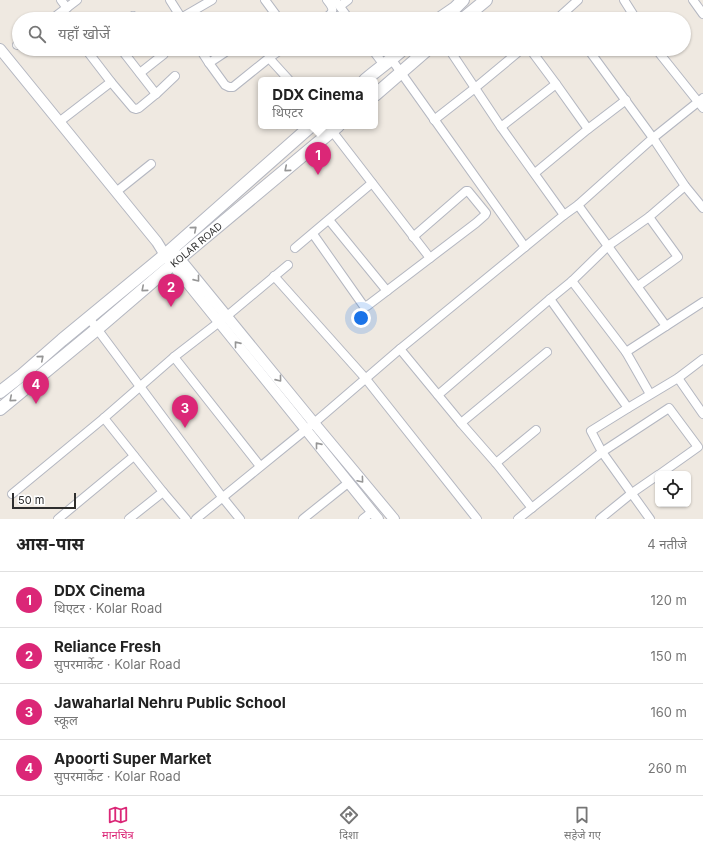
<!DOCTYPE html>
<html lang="hi">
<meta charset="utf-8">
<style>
body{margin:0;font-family:Inter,"Noto Sans Devanagari",sans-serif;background:#f2f2f2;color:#222}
.controls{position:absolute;right:12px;bottom:12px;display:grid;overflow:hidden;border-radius:6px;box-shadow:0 1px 3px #0004}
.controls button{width:36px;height:36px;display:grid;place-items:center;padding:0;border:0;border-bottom:1px solid #e0e0e0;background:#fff;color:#222;font:20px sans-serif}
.scale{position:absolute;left:12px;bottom:10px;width:64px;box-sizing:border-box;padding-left:4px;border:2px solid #2e2e2e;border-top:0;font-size:11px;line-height:14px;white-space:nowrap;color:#2e2e2e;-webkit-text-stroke:3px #fff;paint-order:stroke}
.you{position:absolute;left:361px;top:318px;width:14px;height:14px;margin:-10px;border:3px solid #fff;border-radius:50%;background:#1a73e8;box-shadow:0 0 0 6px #1a73e833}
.badge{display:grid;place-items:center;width:26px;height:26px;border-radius:50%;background:#db2777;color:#fff;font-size:13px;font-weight:700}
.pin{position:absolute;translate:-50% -33px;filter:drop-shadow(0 1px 2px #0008)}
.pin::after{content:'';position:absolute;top:21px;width:14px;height:12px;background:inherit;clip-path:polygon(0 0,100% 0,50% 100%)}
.popup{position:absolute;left:258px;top:77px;width:120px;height:52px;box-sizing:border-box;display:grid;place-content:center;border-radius:6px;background:#fff;filter:drop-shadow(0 1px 3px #0005);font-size:13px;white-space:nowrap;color:#767676}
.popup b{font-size:15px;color:#222}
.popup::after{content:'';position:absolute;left:50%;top:100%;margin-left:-8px;border:8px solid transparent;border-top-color:#fff}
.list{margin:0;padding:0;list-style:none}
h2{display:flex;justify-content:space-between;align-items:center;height:52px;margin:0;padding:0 16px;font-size:17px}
h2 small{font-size:13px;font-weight:400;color:#767676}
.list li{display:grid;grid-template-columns:26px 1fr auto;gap:12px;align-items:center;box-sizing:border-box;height:56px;padding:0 16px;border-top:1px solid #e0e0e0}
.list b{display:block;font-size:15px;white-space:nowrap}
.list p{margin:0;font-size:13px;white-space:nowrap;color:#767676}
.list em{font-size:13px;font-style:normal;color:#767676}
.icon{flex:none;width:22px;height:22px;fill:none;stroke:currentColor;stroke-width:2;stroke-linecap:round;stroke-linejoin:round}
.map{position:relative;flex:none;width:703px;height:519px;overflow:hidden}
.search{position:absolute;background:#fff;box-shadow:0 1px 3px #0004;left:12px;right:12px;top:12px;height:44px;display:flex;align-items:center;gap:10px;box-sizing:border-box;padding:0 14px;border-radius:22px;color:#767676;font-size:15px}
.sheet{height:276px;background:#fff}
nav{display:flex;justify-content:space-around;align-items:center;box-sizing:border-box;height:56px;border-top:1px solid #e0e0e0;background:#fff;font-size:11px;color:#767676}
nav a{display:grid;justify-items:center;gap:2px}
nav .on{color:#db2777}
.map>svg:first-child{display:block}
</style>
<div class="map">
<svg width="703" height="519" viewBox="0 0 703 519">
<rect width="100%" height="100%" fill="#efe9e1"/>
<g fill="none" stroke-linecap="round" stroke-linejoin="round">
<defs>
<g id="minor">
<polyline points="61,0 67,8"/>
<polyline points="170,0 182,19"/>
<polyline points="265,0 279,19"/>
<polyline points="335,0 349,19"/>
<polyline points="624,0 636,19"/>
<polyline points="693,0 703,14"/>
<polyline points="340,6 348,0"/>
<polyline points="181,18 212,0"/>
<polyline points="52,19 77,0"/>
<polyline points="130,19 133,16"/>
<path d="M324,19C334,12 335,10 327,0"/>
<polyline points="557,19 578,0"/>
<polyline points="17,45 19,43"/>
<polyline points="91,49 88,52 111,82 133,108 136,109 139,108 156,94"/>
<polyline points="121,49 156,94 175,76"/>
<polyline points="200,49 209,63 225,85 229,87 233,87 269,58 282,49"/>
<polyline points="372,49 384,65"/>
<polyline points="449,49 501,127 564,215"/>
<polyline points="530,49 556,84 588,129"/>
<polyline points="588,49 653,138 685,186 703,208"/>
<polyline points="656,49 703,108"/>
<polyline points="269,58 289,80"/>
<polyline points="392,60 525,247"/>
<polyline points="209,63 230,49"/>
<polyline points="140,73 164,54"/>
<polyline points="434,120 475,88 522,49"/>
<polyline points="59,122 111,82"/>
<polyline points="501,127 556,84"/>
<polyline points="332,131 430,258"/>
<polyline points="535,173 588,129 626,100"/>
<polyline points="116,192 151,164"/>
<polyline points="578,205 666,326"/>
<polyline points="329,220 387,291"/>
<polyline points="313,234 363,305 367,306 476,223 485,215 486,213 468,191 466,191 413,237"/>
<polyline points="295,248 372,183"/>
<polyline points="274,276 366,379 477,519"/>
<polyline points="572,281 626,352 650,394"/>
<polyline points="638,286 678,257 649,217"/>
<polyline points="550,299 628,408"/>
<polyline points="89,318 223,498 240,519"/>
<polyline points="400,349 461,423 496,463 532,508"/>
<polyline points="626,352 703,302"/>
<polyline points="174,357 260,466"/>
<polyline points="678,378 703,414"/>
<polyline points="438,395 550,299 572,281 608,246 649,217 685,186"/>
<polyline points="104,418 163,492 186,519"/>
<polyline points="461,423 547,352"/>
<polyline points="496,463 536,430"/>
<polyline points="12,494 104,418 174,357 227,316 288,265"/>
<polyline points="58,519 134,456"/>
<polyline points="129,519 163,492"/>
<polyline points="196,519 314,423 400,349 564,215 578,205 653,138 703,98"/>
<polyline points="303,519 348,483"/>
<polyline points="363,519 372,512"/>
<polyline points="518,519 602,452 669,408 698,447 660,474"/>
<polyline points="600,519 632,493 658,475"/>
<polyline points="650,519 602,452 591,431 628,408 678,378 703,359"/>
</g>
<g id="tertiary">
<polyline points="0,49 157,242 165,255 378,519"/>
<polyline points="175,253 314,423 394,519"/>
</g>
<g id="secondary">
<polyline points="439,19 455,8 463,0"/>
<polyline points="463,19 486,0"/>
<path d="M365,80C378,69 391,60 403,49"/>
<polyline points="375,95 428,49"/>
<polyline points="0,392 22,375 62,340 165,255 311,126"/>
<path id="s1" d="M0,409L97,329L180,258L338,126"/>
</g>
</defs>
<!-- minor casing -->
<use href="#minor" stroke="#b4b7c1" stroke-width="10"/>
<!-- tertiary casing -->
<use href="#tertiary" stroke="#b4b7c1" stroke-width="12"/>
<!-- secondary casing -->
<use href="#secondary" stroke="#b4b7c1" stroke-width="14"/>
<!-- minor -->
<use href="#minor" stroke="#fff" stroke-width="8"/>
<!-- tertiary -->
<use href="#tertiary" stroke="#fff" stroke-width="10"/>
<!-- secondary -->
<use href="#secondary" stroke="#fff" stroke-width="12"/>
</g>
<!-- one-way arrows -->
<defs><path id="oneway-chevron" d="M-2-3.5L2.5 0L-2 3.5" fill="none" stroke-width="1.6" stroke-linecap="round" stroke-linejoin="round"/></defs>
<g stroke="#969696">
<use href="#oneway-chevron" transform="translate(287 169) rotate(140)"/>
<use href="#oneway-chevron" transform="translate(194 229) rotate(-41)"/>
<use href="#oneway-chevron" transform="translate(197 279) rotate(51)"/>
<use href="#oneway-chevron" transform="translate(144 289) rotate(139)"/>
<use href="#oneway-chevron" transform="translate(237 344) rotate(-129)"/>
<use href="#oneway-chevron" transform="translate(41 358) rotate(-41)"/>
<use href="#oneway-chevron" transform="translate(279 379) rotate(51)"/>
<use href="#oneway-chevron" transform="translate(12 399) rotate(140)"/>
<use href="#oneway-chevron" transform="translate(318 445) rotate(-129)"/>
<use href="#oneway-chevron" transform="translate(361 480) rotate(50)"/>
</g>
<g text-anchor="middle" stroke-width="3" stroke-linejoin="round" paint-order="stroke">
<!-- street labels -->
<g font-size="10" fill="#2e2e2e" stroke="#fff">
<text dy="4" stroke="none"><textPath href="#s1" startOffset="256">KOLAR ROAD</textPath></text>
</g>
</g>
</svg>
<div class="controls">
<button><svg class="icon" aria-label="locate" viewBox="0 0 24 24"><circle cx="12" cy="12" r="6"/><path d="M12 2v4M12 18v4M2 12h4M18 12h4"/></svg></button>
</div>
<div class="scale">50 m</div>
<div class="you"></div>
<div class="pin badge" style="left:318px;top:175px">1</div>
<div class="popup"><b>DDX Cinema</b>थिएटर</div>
<div class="pin badge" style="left:171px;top:307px">2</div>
<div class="pin badge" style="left:185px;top:428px">3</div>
<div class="pin badge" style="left:36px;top:404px">4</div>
<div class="search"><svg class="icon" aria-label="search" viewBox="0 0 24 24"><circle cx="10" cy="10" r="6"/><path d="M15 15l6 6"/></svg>यहाँ खोजें</div>
</div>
<section class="sheet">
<h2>आस-पास<small>4 नतीजे</small></h2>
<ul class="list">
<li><span class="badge">1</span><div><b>DDX Cinema</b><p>थिएटर · Kolar Road</p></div><em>120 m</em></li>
<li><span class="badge">2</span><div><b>Reliance Fresh</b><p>सुपरमार्केट · Kolar Road</p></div><em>150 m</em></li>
<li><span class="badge">3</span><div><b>Jawaharlal Nehru Public School</b><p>स्कूल</p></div><em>160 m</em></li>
<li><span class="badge">4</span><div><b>Apoorti Super Market</b><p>सुपरमार्केट · Kolar Road</p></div><em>260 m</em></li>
</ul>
</section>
<nav>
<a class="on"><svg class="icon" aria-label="map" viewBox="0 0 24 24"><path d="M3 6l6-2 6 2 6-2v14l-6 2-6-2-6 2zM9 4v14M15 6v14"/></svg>मानचित्र</a>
<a><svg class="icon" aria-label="directions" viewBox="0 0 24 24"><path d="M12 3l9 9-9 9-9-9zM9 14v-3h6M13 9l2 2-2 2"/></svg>दिशा</a>
<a><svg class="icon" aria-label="saved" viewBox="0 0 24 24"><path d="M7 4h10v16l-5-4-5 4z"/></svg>सहेजे गए</a>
</nav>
